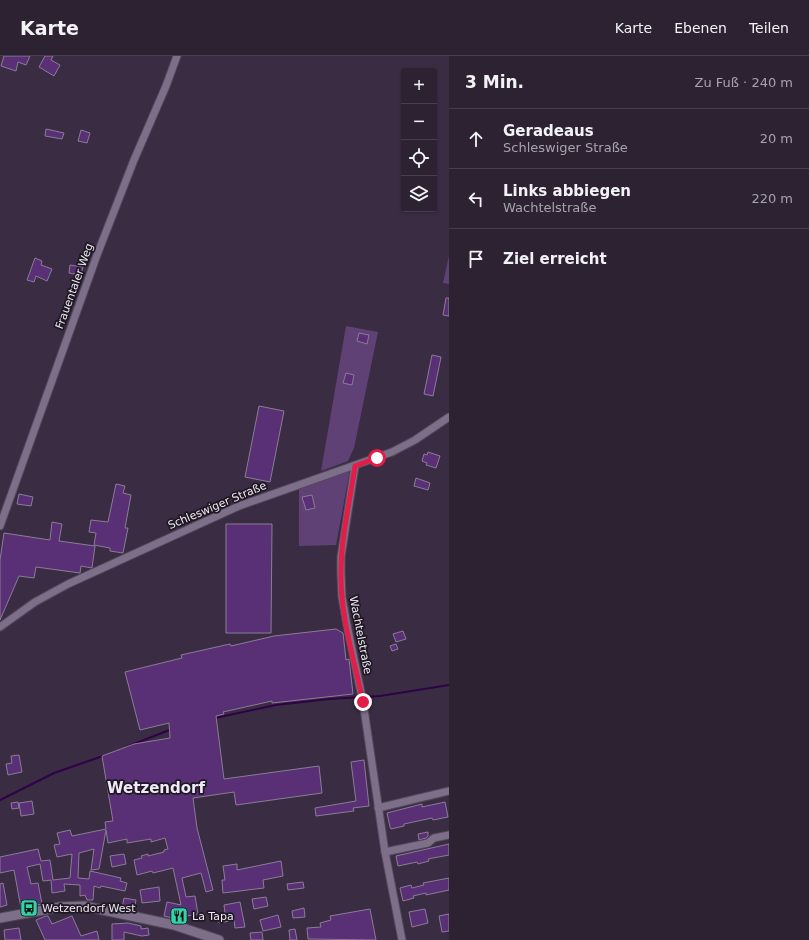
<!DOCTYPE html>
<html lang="de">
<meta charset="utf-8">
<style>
body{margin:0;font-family:"DejaVu Sans",sans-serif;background:#382f3e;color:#f1f3f6}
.controls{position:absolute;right:12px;top:12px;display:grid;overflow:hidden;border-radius:4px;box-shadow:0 1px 3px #0004}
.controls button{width:36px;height:36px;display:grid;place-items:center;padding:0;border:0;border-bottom:1px solid #483f4d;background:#2c2232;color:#f1f3f6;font:20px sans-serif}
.stop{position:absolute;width:12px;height:12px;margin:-9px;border:3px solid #e11d48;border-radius:50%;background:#fff}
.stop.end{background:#e11d48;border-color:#fff;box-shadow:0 1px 4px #0008}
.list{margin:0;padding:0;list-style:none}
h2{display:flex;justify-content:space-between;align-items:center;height:52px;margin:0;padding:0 16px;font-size:17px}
h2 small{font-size:13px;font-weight:400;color:#a6a4ac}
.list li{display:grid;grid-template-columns:26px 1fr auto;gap:12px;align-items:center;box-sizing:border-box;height:60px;padding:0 16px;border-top:1px solid #483f4d}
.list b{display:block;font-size:15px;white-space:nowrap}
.list p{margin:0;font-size:13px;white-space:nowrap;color:#a6a4ac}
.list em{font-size:13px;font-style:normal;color:#a6a4ac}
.icon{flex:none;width:22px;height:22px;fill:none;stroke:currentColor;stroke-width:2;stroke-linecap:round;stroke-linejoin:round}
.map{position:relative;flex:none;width:449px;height:884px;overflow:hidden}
header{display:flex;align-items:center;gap:24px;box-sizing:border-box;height:56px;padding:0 20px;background:#2c2232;border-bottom:1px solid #483f4d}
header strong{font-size:19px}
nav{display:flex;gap:22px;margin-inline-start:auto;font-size:14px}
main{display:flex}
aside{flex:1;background:#2c2232}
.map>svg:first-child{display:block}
</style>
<header>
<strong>Karte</strong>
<nav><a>Karte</a><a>Ebenen</a><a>Teilen</a></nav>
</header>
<main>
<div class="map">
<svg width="449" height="884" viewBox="0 0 449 884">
<rect width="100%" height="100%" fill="#3a2d43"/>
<!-- green -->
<g fill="#5f4175">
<polygon points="449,200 449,228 443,227"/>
<polygon points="346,270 378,276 354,392 348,405 321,415"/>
<polygon points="350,414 336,489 299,490 299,432"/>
</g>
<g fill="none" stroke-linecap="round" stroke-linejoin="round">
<!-- stream -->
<g stroke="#300148" stroke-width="2">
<polyline points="215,662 276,649 329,643 380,640 449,629"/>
<polyline points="126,691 172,673"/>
<polyline points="0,744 54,717 103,700"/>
</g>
</g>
<!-- building -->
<g fill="#593075" stroke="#8a7c96">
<polygon points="4,0 30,0 26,9 18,6 16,15 1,10"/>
<polygon points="45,0 53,0 51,4 60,9 54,20 39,11"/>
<polygon points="46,73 64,77 62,83 45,80"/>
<polygon points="81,74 90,77 87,87 78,85"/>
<polygon points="35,202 42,205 41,209 52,213 47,225 36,220 34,226 27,224"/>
<polygon points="70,209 83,211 81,219 69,217"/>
<polygon points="446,242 449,242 449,260 443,259"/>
<polygon points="359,277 369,279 367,288 357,285"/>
<polygon points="432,299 441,301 433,340 424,338"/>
<polygon points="346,317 354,319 352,329 343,327"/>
<polygon points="259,350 284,355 270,426 245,421"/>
<polygon points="428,396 440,400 436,412 426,409 427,407 422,405 424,398 427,399"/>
<polygon points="416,422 430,427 428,434 414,430"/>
<polygon points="116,428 125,430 123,437 131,439 125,472 128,472 123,497 110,495 110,492 94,489 96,477 89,476 91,464 108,466"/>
<polygon points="19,438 33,441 31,450 17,448"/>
<polygon points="312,439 315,452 306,454 302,441"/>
<polygon points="52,466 62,468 59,485 95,490 92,512 81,510 80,517 36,511 34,522 19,520 0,564 0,504 4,477 50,484"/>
<polygon points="226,468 272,468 271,577 226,577"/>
<polygon points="336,573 343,577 346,604 349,603 353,638 272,647 272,645 223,656 224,658 216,660 224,723 319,710 322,737 236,749 234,736 193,742 197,772 213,834 206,836 201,817 182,822 186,841 195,840 198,858 181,861 181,864 164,860 167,846 181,849 173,812 153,817 152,815 137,819 134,804 142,802 141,800 148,798 148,800 164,796 164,794 168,793 165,782 151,786 151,783 127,787 127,783 108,787 106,774 99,813 91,814 94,793 79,797 78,822 89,823 90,815 121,822 120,825 127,827 125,835 101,830 100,832 94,830 93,844 87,844 85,839 80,840 80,829 64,828 65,835 52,837 51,824 43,825 40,808 27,811 31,828 38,827 42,848 21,852 14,814 0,817 0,801 38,793 41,805 50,804 53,824 70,822 72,798 57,801 54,789 60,788 57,777 70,774 72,780 106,773 105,766 113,765 102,700 134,688 170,682 169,667 140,674 125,616 182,602 181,599 230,588 231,590 274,580"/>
<polygon points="403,575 406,583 396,586 393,578"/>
<polygon points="396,588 398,593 392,595 390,590"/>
<polygon points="19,699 22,716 8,719 6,708 12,707 11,700"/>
<polygon points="364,704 369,750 353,752 354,755 316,760 315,752 356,745 351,706"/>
<polygon points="32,745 34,758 21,760 19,747"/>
<polygon points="18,746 19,752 12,753 11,747"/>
<polygon points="445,746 448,761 433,764 432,762 404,768 404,770 391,773 390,771 387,757 422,748 422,751"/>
<polygon points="428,776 428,780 426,782 419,784 418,778"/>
<polygon points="449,788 449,799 428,803 429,805 418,808 417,806 398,810 396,800"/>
<polygon points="124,798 126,808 112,811 110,800"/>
<polygon points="281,805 283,820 263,824 264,832 223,837 222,824 225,824 223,810 237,808 237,814"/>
<polygon points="449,822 449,834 426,839 426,837 413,840 414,842 403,845 400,832 411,829 412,832 424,829 423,827"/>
<polygon points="303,826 304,832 288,834 287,828"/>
<polygon points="3,827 7,849 0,851 0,828"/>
<polygon points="159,831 160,845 142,847 140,834"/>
<polygon points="266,841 268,850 254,853 252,843"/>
<polygon points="124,842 136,844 134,854 122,852"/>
<polygon points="240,846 245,871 235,872 234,864 219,867 218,859 225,857 224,849"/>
<polygon points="304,852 305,861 293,862 292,855"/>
<polygon points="370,853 376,884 308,883 307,872 321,871 320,867 331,864 330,860"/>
<polygon points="425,853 428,867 412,871 409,856"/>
<polygon points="449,858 449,875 442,876 439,860"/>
<polygon points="278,859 281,871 263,875 260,864"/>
<polygon points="46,860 48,860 52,868 72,860 81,880 97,875 99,884 45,884 36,864"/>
<polygon points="128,867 141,870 141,873 148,872 149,879 142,880 124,876 124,884 112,884 112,868"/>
<polygon points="19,872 21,884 5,884 4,874"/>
<polygon points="295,873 297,884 290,884 289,874"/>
<polygon points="262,876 263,884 251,884 250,877"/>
</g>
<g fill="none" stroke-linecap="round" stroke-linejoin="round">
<defs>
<g id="minor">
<polyline points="355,410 341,501 341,517 342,541 347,569 363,646 385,796 402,884"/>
<polyline points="0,470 97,199 134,104 166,30 177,0"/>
<polyline points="0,571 35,546 68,528 239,450 392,396 415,384 449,361"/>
<polyline points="378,752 449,735"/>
<polyline points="385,796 428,787 434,782 449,779"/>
</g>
<polyline id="tertiary" points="0,862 60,851 84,850 174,869 219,884"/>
</defs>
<!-- minor casing -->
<use href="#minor" stroke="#53485a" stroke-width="9"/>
<!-- tertiary casing -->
<use href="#tertiary" stroke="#53485a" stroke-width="11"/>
<!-- minor -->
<use href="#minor" stroke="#7d6f89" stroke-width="7"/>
<!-- tertiary -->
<use href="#tertiary" stroke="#7d6f89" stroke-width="9"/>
</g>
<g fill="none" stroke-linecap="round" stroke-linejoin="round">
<!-- route -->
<path stroke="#e11d48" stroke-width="5" d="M363,646C354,603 340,559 341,516C341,481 350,445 355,410L377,402"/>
</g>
<!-- icons -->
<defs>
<symbol id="bus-square" viewBox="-11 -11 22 22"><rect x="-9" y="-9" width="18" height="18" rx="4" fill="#31d4a9" stroke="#1e1822"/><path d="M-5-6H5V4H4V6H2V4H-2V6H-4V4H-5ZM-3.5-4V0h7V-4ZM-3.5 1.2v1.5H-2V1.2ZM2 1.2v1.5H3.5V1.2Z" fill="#111"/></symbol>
<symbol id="restaurant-square" viewBox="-11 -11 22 22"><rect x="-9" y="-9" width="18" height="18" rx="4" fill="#31d4a9" stroke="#1e1822"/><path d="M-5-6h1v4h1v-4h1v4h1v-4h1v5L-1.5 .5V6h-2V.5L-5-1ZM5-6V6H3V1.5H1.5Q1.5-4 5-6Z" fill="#111"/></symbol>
</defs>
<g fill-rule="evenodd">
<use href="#bus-square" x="19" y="842" width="20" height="20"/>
<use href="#restaurant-square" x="169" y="850" width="20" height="20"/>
</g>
<g text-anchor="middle" stroke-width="3.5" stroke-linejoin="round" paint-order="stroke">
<!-- street labels -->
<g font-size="11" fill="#f0e8f6" stroke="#1e1822">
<text transform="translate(74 230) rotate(-70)" y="4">Frauentaler Weg</text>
<text transform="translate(217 449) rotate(-23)" y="4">Schleswiger Straße</text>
<text transform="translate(361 579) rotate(79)" y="4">Wachtelstraße</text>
</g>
<!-- poi labels -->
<g font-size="11" fill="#f0e8f6" stroke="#1e1822" text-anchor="start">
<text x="42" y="856">Wetzendorf West</text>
<text x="192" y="864">La Tapa</text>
</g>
<!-- district labels -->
<g font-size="15" font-weight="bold" fill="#f0e8f6" stroke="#1e1822">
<text x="156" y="737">Wetzendorf</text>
</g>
</g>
</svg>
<div class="controls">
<button>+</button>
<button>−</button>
<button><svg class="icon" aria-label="locate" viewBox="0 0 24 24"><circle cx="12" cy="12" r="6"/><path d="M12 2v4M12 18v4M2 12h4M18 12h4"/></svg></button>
<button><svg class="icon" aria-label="layers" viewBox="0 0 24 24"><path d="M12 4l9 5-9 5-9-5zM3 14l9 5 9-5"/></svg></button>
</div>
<div class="stop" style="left:377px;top:402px"></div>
<div class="stop end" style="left:363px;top:646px"></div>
</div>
<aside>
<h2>3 Min.<small>Zu Fuß · 240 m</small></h2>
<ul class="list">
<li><svg class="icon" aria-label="ahead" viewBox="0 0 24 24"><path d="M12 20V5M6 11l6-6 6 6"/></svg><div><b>Geradeaus</b><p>Schleswiger Straße</p></div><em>20 m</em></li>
<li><svg class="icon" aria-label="left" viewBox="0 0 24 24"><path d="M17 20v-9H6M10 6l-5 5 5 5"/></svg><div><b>Links abbiegen</b><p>Wachtelstraße</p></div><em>220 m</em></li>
<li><svg class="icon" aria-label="arrive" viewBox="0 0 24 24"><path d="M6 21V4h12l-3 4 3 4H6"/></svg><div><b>Ziel erreicht</b></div></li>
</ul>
</aside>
</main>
